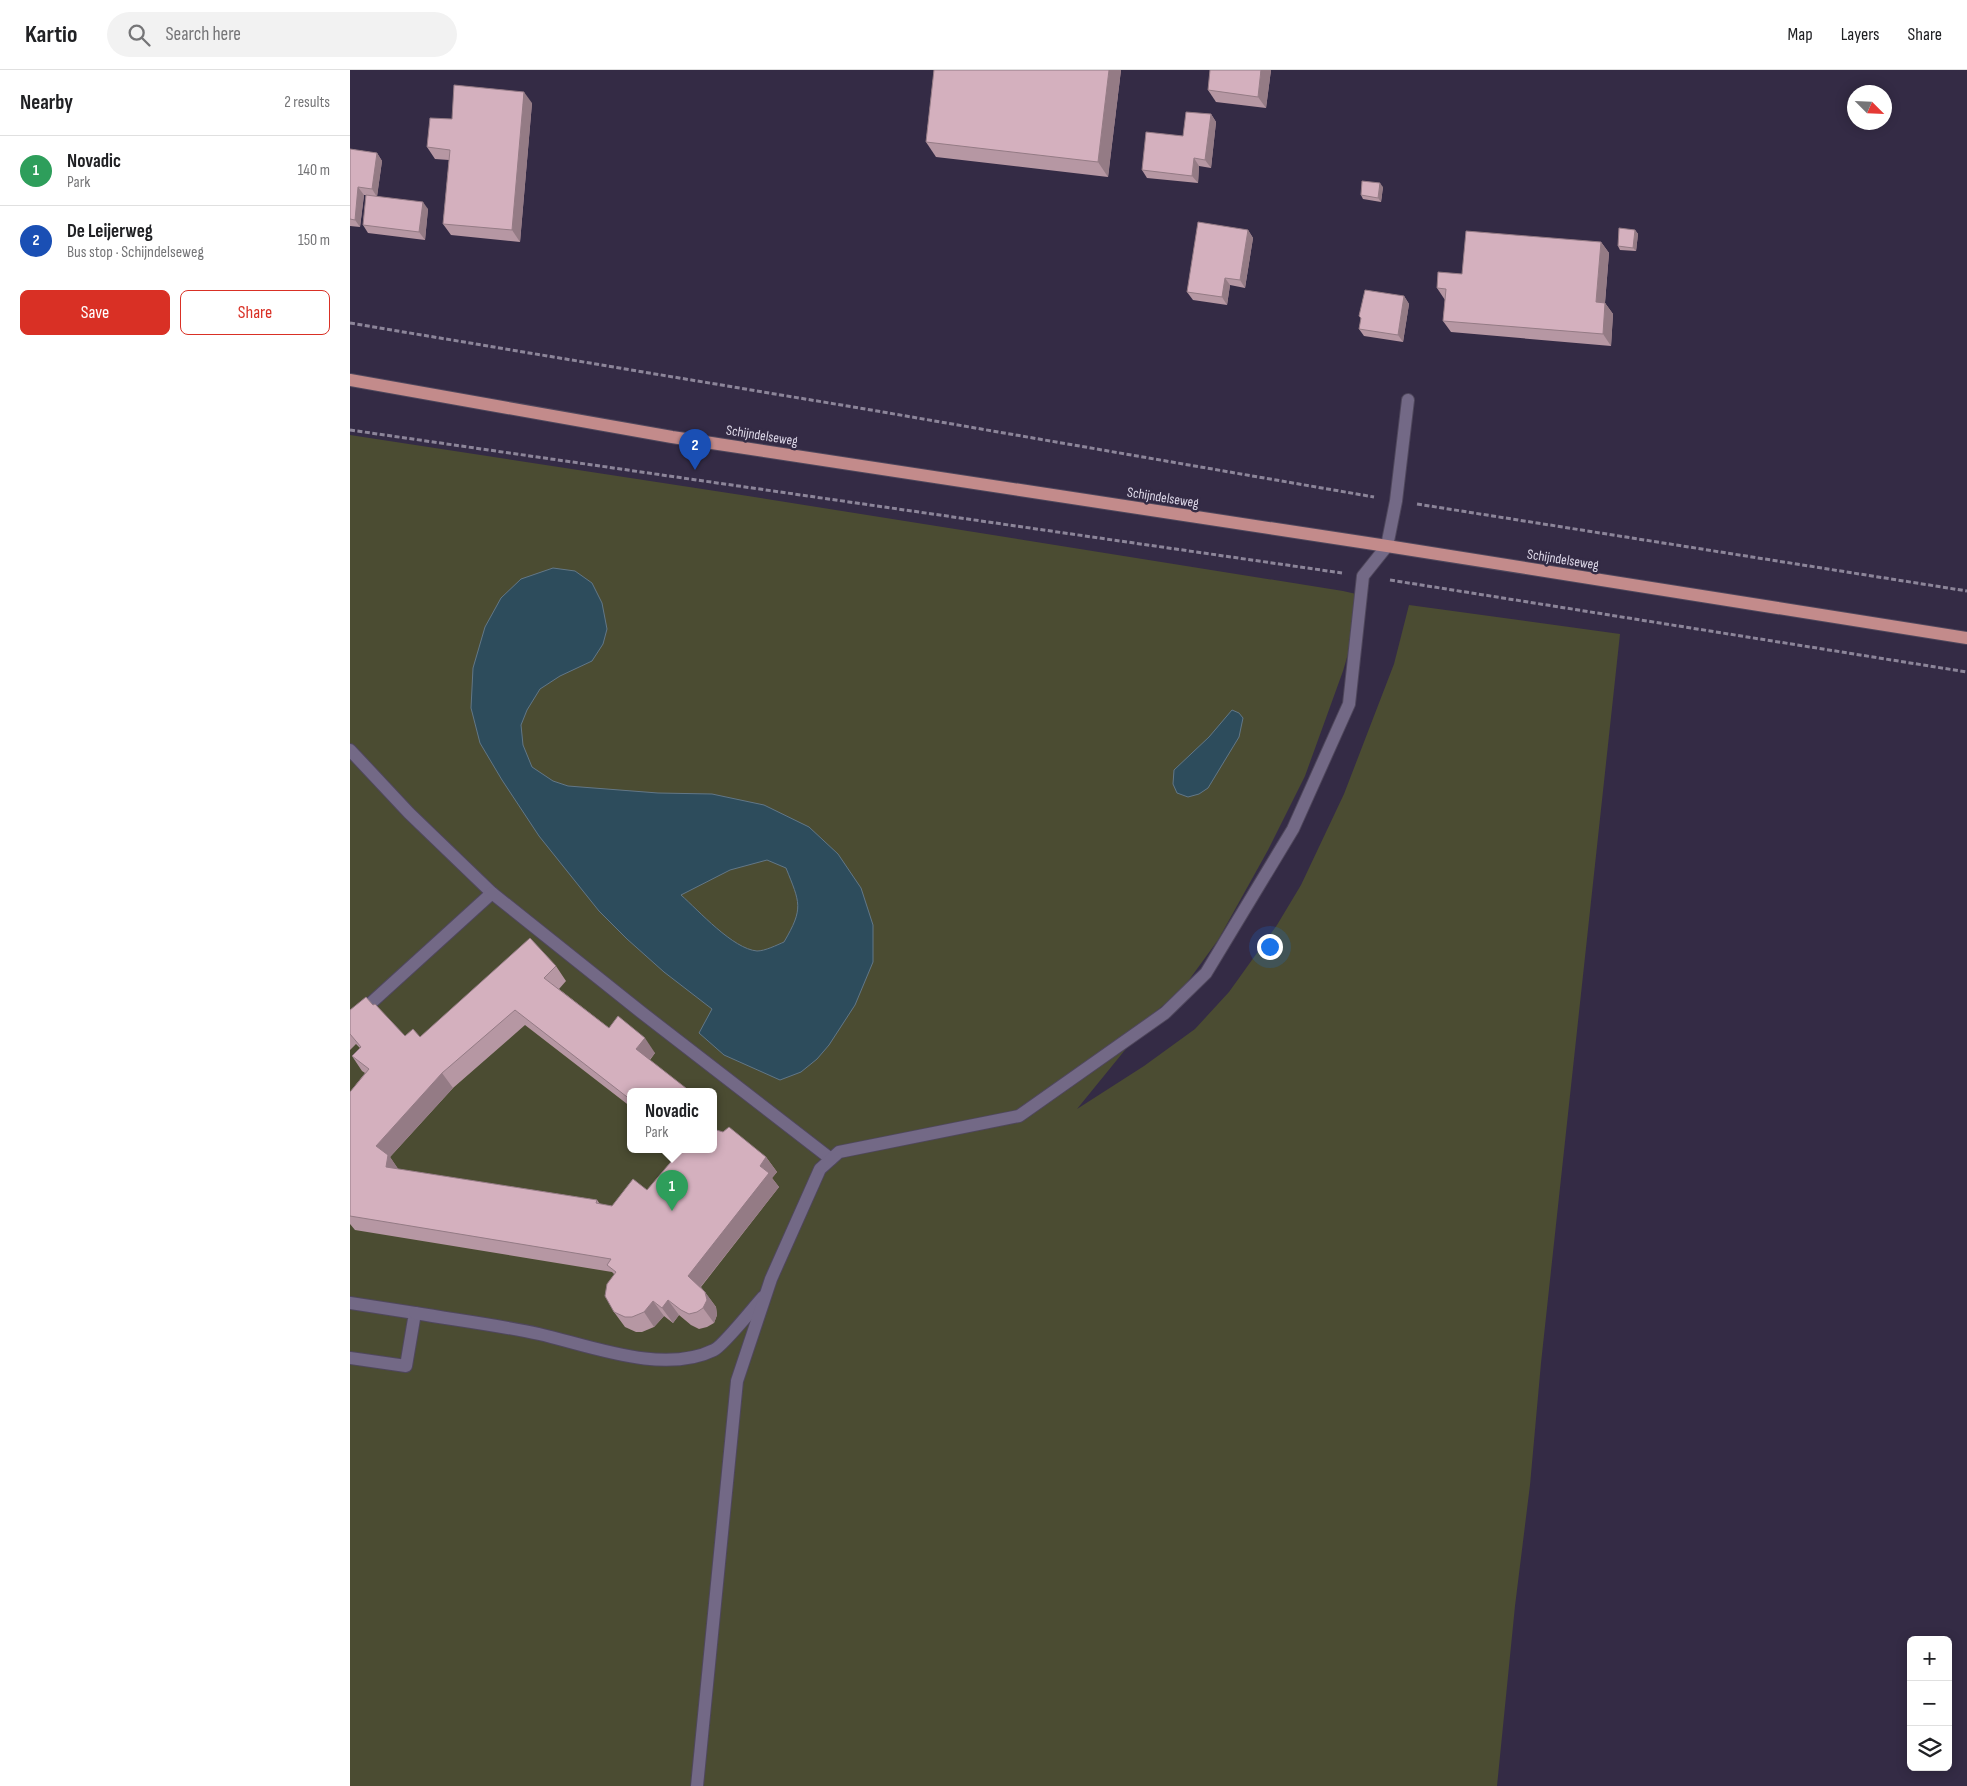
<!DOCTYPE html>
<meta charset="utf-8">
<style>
body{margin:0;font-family:"Sofia Sans Condensed",sans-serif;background:#f2f2f2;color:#202124}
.controls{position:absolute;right:15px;bottom:15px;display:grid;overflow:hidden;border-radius:8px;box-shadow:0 2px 12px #0003}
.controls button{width:45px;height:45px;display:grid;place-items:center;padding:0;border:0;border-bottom:1px solid #e0e0e0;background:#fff;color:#202124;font:25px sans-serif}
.compass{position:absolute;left:1497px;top:15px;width:45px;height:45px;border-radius:50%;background:#fff;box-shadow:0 2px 12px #0003;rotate:114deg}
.you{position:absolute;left:919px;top:876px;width:18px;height:18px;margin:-12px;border:4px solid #fff;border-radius:50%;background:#1a73e8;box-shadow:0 0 0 8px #1a73e833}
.badge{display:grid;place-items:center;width:32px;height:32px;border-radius:50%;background:#d93025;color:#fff;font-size:16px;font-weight:700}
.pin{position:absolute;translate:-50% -41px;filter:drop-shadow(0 1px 2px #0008)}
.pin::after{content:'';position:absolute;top:26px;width:18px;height:15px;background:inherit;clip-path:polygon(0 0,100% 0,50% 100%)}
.popup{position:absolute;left:277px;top:1018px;width:90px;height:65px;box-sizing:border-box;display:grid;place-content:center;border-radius:8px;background:#fff;filter:drop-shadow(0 1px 4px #0005);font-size:16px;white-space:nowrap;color:#757577}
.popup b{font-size:19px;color:#202124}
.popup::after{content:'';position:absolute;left:50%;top:100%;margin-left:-10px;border:10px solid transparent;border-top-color:#fff}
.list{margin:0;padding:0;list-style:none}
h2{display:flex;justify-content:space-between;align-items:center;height:65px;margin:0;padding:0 20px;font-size:21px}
h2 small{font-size:16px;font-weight:400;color:#757577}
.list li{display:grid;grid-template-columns:32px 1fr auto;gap:15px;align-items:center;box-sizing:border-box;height:70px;padding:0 20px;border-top:1px solid #e0e0e0}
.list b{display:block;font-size:19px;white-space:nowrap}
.list p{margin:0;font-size:16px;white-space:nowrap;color:#757577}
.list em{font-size:16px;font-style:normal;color:#757577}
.actions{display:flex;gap:10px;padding:15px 20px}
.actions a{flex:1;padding:11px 0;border:1px solid #d93025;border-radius:8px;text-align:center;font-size:18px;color:#d93025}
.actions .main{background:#d93025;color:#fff}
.icon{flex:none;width:28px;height:28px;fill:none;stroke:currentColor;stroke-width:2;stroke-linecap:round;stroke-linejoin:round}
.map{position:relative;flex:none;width:1617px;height:1716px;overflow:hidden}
header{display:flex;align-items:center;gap:30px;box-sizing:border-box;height:70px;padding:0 25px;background:#fff;border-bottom:1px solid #e0e0e0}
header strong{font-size:24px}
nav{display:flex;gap:28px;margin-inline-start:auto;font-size:18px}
.search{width:350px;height:45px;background:#f2f2f2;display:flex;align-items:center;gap:12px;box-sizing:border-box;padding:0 18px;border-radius:28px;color:#757577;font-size:19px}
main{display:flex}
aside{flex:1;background:#fff}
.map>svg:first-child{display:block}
</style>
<header>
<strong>Kartio</strong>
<div class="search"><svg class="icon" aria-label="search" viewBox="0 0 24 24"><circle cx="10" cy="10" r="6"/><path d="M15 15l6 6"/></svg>Search here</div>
<nav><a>Map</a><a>Layers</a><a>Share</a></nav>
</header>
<main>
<aside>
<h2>Nearby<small>2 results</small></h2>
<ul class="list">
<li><span class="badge" style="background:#2e9e5b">1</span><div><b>Novadic</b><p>Park</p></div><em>140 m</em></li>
<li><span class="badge" style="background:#1a4fb4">2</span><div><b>De Leijerweg</b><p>Bus stop · Schijndelseweg</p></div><em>150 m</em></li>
</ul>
<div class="actions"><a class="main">Save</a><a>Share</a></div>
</aside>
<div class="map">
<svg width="1617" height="1716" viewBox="0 0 1617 1716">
<rect width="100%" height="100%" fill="#342b45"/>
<!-- green -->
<path fill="#4b4c32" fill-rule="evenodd" d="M0,365L398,426L993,521L1015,526L993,601L955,706L918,780L868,870L831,921L784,959L775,980L727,1039L794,996L845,959L879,922L927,855L951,815L994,724L1044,594L1059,535L1270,564L1191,1293L1180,1415L1165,1536L1147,1716H0ZM281,1022H363V1080H281Z"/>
<!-- water -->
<g fill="#2d4c5c" stroke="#627787" fill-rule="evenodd">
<path d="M203,498L225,501L242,513L252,533L257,559L253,574L242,591L210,606L190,619L177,640L171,655L173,675L182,697L203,711L218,716L308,723L362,724L414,735L459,757L488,784L511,818L523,855V892L505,935L479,975L467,989L451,1002L430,1010L374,985L349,963L362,939L314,902L277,869L249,841L189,766L152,710L130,673L121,638L123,598L135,557L151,528L171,509ZM417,790L436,798C450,833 454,838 434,872C427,875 415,881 407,881C383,879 349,841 331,825L380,800Z"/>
<polygon points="882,640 889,643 893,648 889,667 858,718 849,724 838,727 827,723 823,714 824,700 859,667"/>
</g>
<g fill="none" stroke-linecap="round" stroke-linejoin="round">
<defs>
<g id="minor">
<polyline points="0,680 59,743 142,823"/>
<polyline points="0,952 142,823 291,942 481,1089"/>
<polyline points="0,1233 65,1243 56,1296 0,1288"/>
<path d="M65,1243C106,1250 148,1255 189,1264C241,1276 313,1305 364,1280C373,1276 404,1237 413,1227"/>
<polyline points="347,1716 387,1311 421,1209 470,1099 489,1082 669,1046 815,943 856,903 943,759 999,634 1013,506 1037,476 1046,431 1058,330"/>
</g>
<polyline id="major" points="0,310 322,367 1037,476 1617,568"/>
</defs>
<!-- minor casing -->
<use href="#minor" stroke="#4f475c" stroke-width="14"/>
<!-- major casing -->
<use href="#major" stroke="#4f475c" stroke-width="14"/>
<!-- path -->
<g stroke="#8c8599" stroke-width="3" stroke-dasharray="5 2.5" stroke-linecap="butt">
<polyline points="0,253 527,341 1024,427"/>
<polyline points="0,360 992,503"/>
<polyline points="1067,434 1617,521"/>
<polyline points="1040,510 1617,602"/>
</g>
<!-- minor -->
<use href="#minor" stroke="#736986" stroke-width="12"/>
<!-- major -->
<use href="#major" stroke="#c38b8b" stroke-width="12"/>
</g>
<!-- wall -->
<g fill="#b697a3">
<polygon points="584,0 771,0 758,107 586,87 576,72"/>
<polygon points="921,0 916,38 866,32 858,20"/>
<polygon points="182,33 170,172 101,165 93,154 99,90 85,89 77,77 102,49"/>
<polygon points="861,44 866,52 861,98 849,96 848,113 797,108 792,100 833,66"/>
<polygon points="0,79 27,83 32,91 27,126 78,139 75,170 18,163 13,155 16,125 14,125 10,157 0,156"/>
<polygon points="1033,117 1031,132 1013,129 1011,125"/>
<polygon points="898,160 903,168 895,218 880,215 877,235 843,230 837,222"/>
<polygon points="1285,160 1288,164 1286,181 1270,180 1268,176"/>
<polygon points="1251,172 1259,183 1255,233 1263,244 1261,276 1101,262 1093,251 1095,230 1087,218 1112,204"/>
<polygon points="1054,226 1059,234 1053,272 1014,266 1009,259 1011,249 1009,246"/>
<polygon points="206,896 216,911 209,919 259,958 305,983 300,990 281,1022 281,1037 175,955 103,1018 40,1087 48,1099 247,1130 250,1134 262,1136 297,1120 416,1087 427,1102 422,1108 429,1117 351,1217 366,1237 367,1245 364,1253 357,1257 349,1259 341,1255 329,1245 323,1253 314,1246 304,1257 292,1262 286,1262 275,1257 264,1242 264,1204 262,1202 5,1160 0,1154 0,1022 15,1003 12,1001 2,986 10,978 6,974 0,980 0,940 23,935 55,966 70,967"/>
</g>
<!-- shaded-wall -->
<g fill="#947b85">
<polygon points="759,0 771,0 758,107 748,92"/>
<polygon points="911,0 921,0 916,38 908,27"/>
<polygon points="174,22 182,33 170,172 162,160"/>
<polygon points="861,44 866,52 861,98 855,90"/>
<polygon points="27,83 32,91 27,127 22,119"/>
<polygon points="844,88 849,96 848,113 842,106"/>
<polygon points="1030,113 1033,117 1031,132 1028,128"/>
<polygon points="8,117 14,125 10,157 5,150"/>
<polygon points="73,132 78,139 75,170 69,162"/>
<polygon points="898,160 903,168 895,218 890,210"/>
<polygon points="1285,160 1288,164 1286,181 1283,178"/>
<polygon points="1251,172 1259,183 1254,244 1246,232"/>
<polygon points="875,208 880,215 877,235 872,227"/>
<polygon points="1054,226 1059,234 1053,272 1048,265"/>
<polygon points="1255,233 1263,244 1261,276 1253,264"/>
<polygon points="295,968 305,983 296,994 286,979"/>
<polygon points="92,1003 103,1018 40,1087 49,1100 36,1097 26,1076"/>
<polygon points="416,1087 427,1102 422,1108 429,1117 348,1220 338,1206 410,1096"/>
<polygon points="355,1222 366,1237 367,1245 364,1253 353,1238"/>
<polygon points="318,1230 329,1245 323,1253 312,1238"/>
<polygon points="303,1231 314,1246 304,1257 294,1242"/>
</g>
<!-- building -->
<g fill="#d4b0be" stroke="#947b85">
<polygon points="584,0 759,0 748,92 576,72"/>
<polygon points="860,0 911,0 908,27 858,20"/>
<polygon points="104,15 174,22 162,160 93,154 100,80 77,77 80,48 102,49"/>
<polygon points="836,42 861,44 855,90 844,88 842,106 792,100 796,62 833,66"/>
<polygon points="0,79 27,83 22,119 8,117 5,150 0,149"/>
<polygon points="1012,111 1030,113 1028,128 1011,125"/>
<polygon points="16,125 73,132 69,162 13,155"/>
<polygon points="848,152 898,160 890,210 875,208 872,227 837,222"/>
<polygon points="1269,158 1285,160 1283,178 1268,176"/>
<polygon points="1116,161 1251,172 1246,232 1255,233 1253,264 1093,251 1096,219 1087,218 1088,202 1112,204"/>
<polygon points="1015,220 1054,226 1048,265 1009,259 1011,248 1009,246"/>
<polygon points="180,868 206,896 194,908 259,958 268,946 295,968 286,979 341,1022 281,1022 281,1030 165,940 92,1003 26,1076 38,1085 36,1097 247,1130 246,1133 262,1136 283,1109 297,1120 331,1080 363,1080 363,1059 373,1062 379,1057 416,1087 410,1096 419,1103 338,1206 355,1222 357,1230 353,1238 347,1242 339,1244 331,1240 318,1230 312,1238 303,1231 294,1242 282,1247 275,1247 264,1242 255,1226 257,1214 266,1202 257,1195 261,1189 0,1146 0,1022 19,999 2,986 11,977 0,964 0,940 16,927 23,935 25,934 55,966 63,959 70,967"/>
</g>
<g text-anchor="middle" stroke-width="5" stroke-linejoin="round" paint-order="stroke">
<!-- street labels -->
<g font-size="14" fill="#dfdaea" stroke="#342b45">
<text transform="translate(412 365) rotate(9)" y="5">Schijndelseweg</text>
<text transform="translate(813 427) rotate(9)" y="5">Schijndelseweg</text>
<text transform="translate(1213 489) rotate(9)" y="5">Schijndelseweg</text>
</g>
</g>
</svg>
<div class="controls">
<button>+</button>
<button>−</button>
<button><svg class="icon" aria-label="layers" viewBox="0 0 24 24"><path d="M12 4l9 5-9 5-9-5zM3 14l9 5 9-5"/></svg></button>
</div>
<svg class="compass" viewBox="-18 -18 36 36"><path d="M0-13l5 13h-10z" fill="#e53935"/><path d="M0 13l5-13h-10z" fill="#757577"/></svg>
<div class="you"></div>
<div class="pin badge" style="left:322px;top:1141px;background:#2e9e5b">1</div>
<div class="popup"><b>Novadic</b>Park</div>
<div class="pin badge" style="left:345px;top:400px;background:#1a4fb4">2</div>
</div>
</main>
